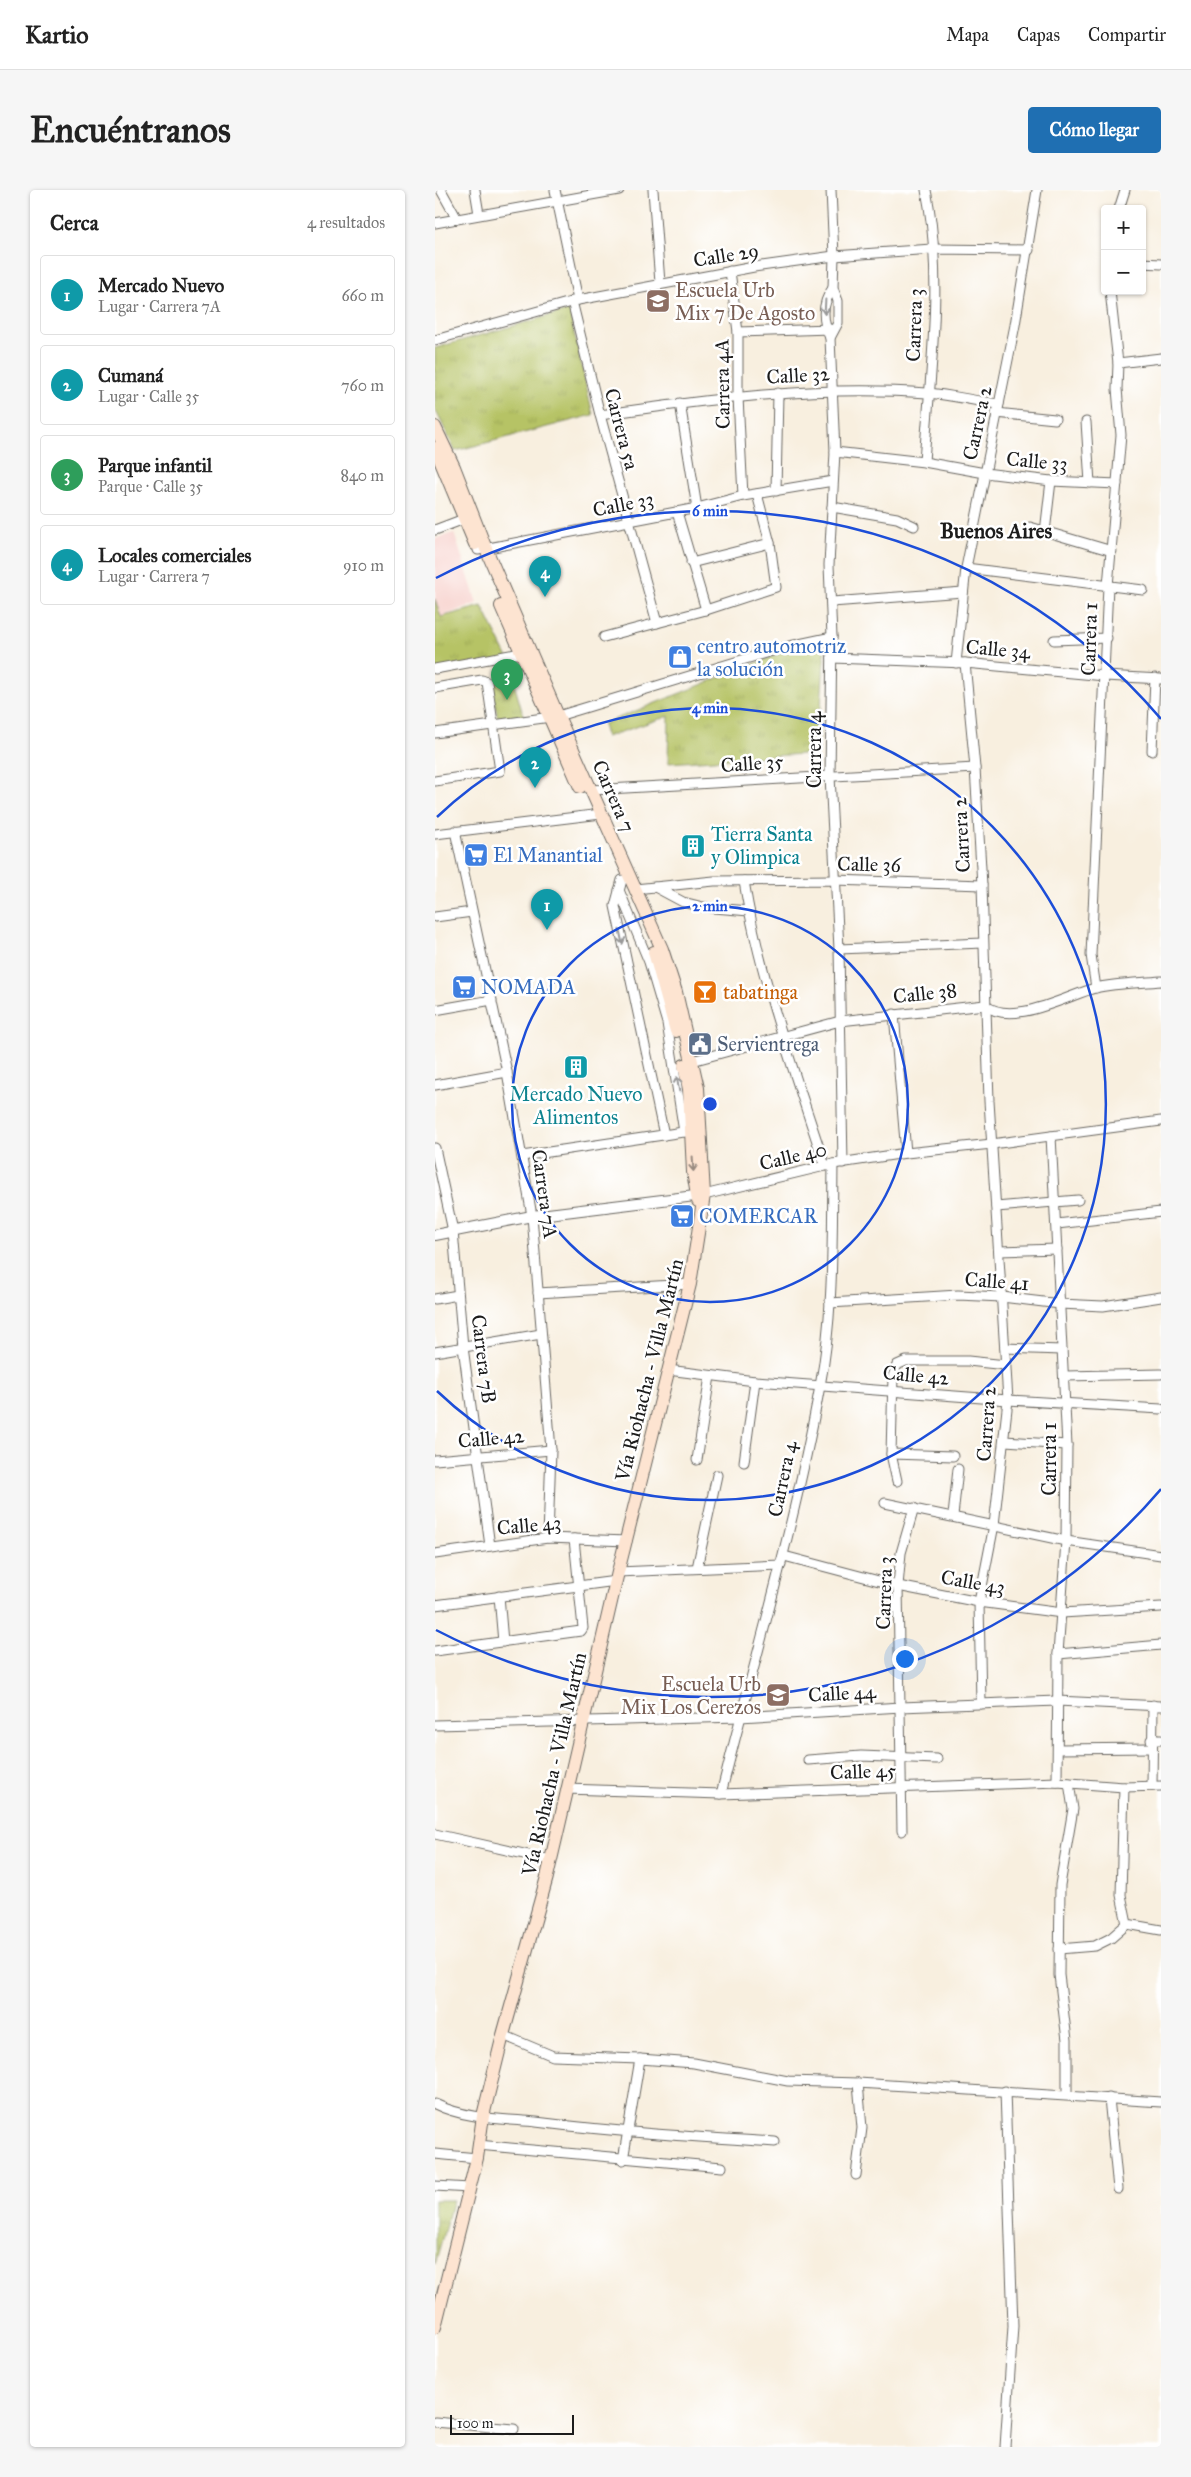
<!DOCTYPE html>
<html lang="es">
<meta charset="utf-8">
<style>
body{margin:0;font-family:"IM FELL Great Primer",serif;background:#f6f6f6;color:#222}
.controls{position:absolute;right:15px;top:15px;display:grid;overflow:hidden;border-radius:5px;box-shadow:0 1px 4px #0004}
.controls button{width:45px;height:45px;display:grid;place-items:center;padding:0;border:0;border-bottom:1px solid #e0e0e0;background:#fff;color:#222;font:25px sans-serif}
.scale{position:absolute;left:15px;bottom:12px;width:124px;box-sizing:border-box;padding-left:5px;border:2px solid #1c1c1c;border-top:0;font-size:14px;line-height:18px;white-space:nowrap;color:#1c1c1c;-webkit-text-stroke:4px #fff;paint-order:stroke}
.you{position:absolute;left:469px;top:1468px;width:18px;height:18px;margin:-12px;border:4px solid #fff;border-radius:50%;background:#1a73e8;box-shadow:0 0 0 8px #1a73e833}
.badge{display:grid;place-items:center;width:32px;height:32px;border-radius:50%;background:#1f6fb2;color:#fff;font-size:16px;font-weight:700}
.pin{position:absolute;translate:-50% -41px;filter:drop-shadow(0 1px 2px #0008)}
.pin::after{content:'';position:absolute;top:26px;width:18px;height:15px;background:inherit;clip-path:polygon(0 0,100% 0,50% 100%)}
.list{margin:0;padding:0;list-style:none}
h2{display:flex;justify-content:space-between;align-items:center;height:65px;margin:0;padding:0 20px;font-size:21px}
h2 small{font-size:16px;font-weight:400;color:#767676}
.list li{display:grid;grid-template-columns:32px 1fr auto;gap:15px;align-items:center;box-sizing:border-box;height:80px;margin:0 10px 10px;padding:0 10px;border:1px solid #e0e0e0;border-radius:5px}
.list b{display:block;font-size:19px;white-space:nowrap}
.list p{margin:0;font-size:16px;white-space:nowrap;color:#767676}
.list em{font-size:16px;font-style:normal;color:#767676}
.map{position:relative;flex:none;width:726px;height:2257px;overflow:hidden;border-radius:5px}
header{display:flex;align-items:center;gap:30px;box-sizing:border-box;height:70px;padding:0 25px;background:#fff;border-bottom:1px solid #e0e0e0}
header strong{font-size:24px}
nav{display:flex;gap:28px;margin-inline-start:auto;font-size:18px}
.intro{display:flex;align-items:center;justify-content:space-between;box-sizing:border-box;height:120px;padding:0 30px}
h1{margin:0;font-size:35px}
.button{padding:12px 22px;border-radius:5px;background:#1f6fb2;color:#fff;font-size:18px;font-weight:700}
main{display:flex;gap:30px;padding:0 30px}
aside{flex:1;background:#fff;border-radius:5px;box-shadow:0 1px 4px #0004}
.map>svg:first-child{display:block}
</style>
<header>
<strong>Kartio</strong>
<nav><a>Mapa</a><a>Capas</a><a>Compartir</a></nav>
</header>
<div class="intro"><h1>Encuéntranos</h1><a class="button">Cómo llegar</a></div>
<main>
<aside>
<h2>Cerca<small>4 resultados</small></h2>
<ul class="list">
<li><span class="badge" style="background:#0f9aa8">1</span><div><b>Mercado Nuevo</b><p>Lugar · Carrera 7A</p></div><em>660 m</em></li>
<li><span class="badge" style="background:#0f9aa8">2</span><div><b>Cumaná</b><p>Lugar · Calle 35</p></div><em>760 m</em></li>
<li><span class="badge" style="background:#2e9e5b">3</span><div><b>Parque infantil</b><p>Parque · Calle 35</p></div><em>840 m</em></li>
<li><span class="badge" style="background:#0f9aa8">4</span><div><b>Locales comerciales</b><p>Lugar · Carrera 7</p></div><em>910 m</em></li>
</ul>
</aside>
<div class="map">
<svg width="726" height="2257" viewBox="0 0 726 2257">
<defs>
<pattern id="grass-tufts" width="24" height="20" patternUnits="userSpaceOnUse" patternTransform="scale(1.25)"><rect width="24" height="20" fill="#b6c365"/><path d="M3 7l-1-3M5 7V3M7 7l1-3M15 17l-1-3M17 17v-4M19 17l1-3" fill="none" stroke="#9ca757"/></pattern>
</defs>
<rect width="100%" height="100%" fill="#fff"/>
<filter id="ink" filterUnits="userSpaceOnUse"><feTurbulence type="fractalNoise" baseFrequency=".02" numOctaves="2"/><feDisplacementMap in="SourceGraphic" scale="10" xChannelSelector="R" yChannelSelector="G"/><feConvolveMatrix kernelMatrix="1 2 1 2 8 2 1 2 1" color-interpolation-filters="sRGB"/></filter>
<filter id="wash" filterUnits="userSpaceOnUse"><feTurbulence type="fractalNoise" baseFrequency=".0096" numOctaves="4" result="noise"/><feDisplacementMap in="SourceGraphic" scale="20" xChannelSelector="R" yChannelSelector="G"/><feGaussianBlur stdDeviation="1.12" result="paint"/><feColorMatrix in="noise" values="0 0 0 0 0 0 0 0 0 0 0 0 0 0 0 0 0 1.4 0 .05"/><feComposite in="paint" operator="in"/></filter>
<g filter="url(#wash)">
<rect width="100%" height="100%" fill="#f8efdf"/>
<!-- built -->
<polygon fill="#f7d0cb" points="19,343 42,413 6,427 0,409 0,349"/>
<!-- grass -->
<g fill="url(#grass-tufts)" stroke="#697040">
<polygon points="134,120 158,225 20,261 0,219 0,158"/>
<polygon points="0,409 6,427 47,416 75,472 0,485"/>
<polygon points="390,455 383,563 233,573 234,526 171,547 168,534 343,464"/>
<polygon points="78,490 89,528 63,532 57,491"/>
<polygon points="0,2010 18,2010 0,2074"/>
</g>
</g>
<g filter="url(#ink)">
<g fill="none" stroke-linecap="round" stroke-linejoin="round">
<defs>
<g id="minor">
<polyline points="6,0 22,29"/>
<polyline points="40,0 44,24"/>
<polyline points="120,0 143,110"/>
<polyline points="218,0 225,93"/>
<polyline points="684,19 690,0"/>
<polyline points="0,33 184,0"/>
<polyline points="707,73 726,74"/>
<polyline points="295,81 303,142 303,207 308,306"/>
<path d="M398,98C386,114 387,130 395,148L400,262L394,375L397,447L395,586L404,759L408,973"/>
<polyline points="137,111 165,225 222,433"/>
<polyline points="303,142 395,139"/>
<polyline points="395,148 403,133 403,111 398,98 399,66 396,0"/>
<polyline points="0,150 143,110 319,77 399,66 497,59 594,60"/>
<polyline points="683,173 726,168"/>
<polyline points="245,213 262,318"/>
<polyline points="561,223 620,229"/>
<path d="M165,225C274,209 382,195 492,203C516,205 540,211 564,214"/>
<polyline points="651,232 655,293"/>
<polyline points="400,262 489,272 550,283 616,291 682,294"/>
<path d="M489,272C495,183 509,88 491,0"/>
<polyline points="341,301 343,203"/>
<polyline points="397,317 462,328 479,336"/>
<polyline points="242,322 271,420"/>
<polyline points="595,337 677,361"/>
<polyline points="0,340 29,329 33,324"/>
<polyline points="610,342 616,291"/>
<polyline points="43,360 262,318 308,306 398,291"/>
<polyline points="256,373 335,353"/>
<polyline points="531,378 708,400"/>
<polyline points="397,412 528,402"/>
<polyline points="169,447 271,420 341,397 335,353 322,304"/>
<polyline points="619,450 672,448"/>
<polyline points="397,468 530,473 670,486 726,489"/>
<polyline points="521,473 531,378 580,135 602,0"/>
<polyline points="530,473 540,578 547,695 554,911 573,1210 559,1335 544,1412 546,1514"/>
<polyline points="0,479 86,463"/>
<polyline points="0,498 47,490 52,492 65,581 0,591"/>
<polyline points="0,543 123,526 350,457 397,447"/>
<polyline points="717,561 720,488"/>
<polyline points="156,600 540,578"/>
<polyline points="20,641 72,882 97,1026 116,1260 113,1348"/>
<polyline points="0,644 166,624"/>
<polyline points="187,690 180,716 229,945"/>
<path d="M309,691C324,787 360,883 390,976"/>
<polyline points="220,697 248,712 268,717 314,721"/>
<polyline points="200,699 279,691 400,690 547,695"/>
<polyline points="184,700 214,772 232,833 249,942"/>
<polyline points="0,727 37,722"/>
<polyline points="404,759 548,753"/>
<polyline points="661,798 656,765 673,396 686,245 682,199 683,173 675,101"/>
<polyline points="0,820 57,810"/>
<polyline points="459,824 471,963"/>
<path d="M257,871L405,831L550,815C576,837 632,806 660,798C681,793 705,793 726,791"/>
<polyline points="0,895 72,882"/>
<polyline points="616,946 632,1255 631,1351 623,1464 622,1592"/>
<polyline points="0,958 18,1041 28,1157 55,1356"/>
<polyline points="87,966 255,941"/>
<polyline points="269,1005 398,974 471,963 557,954 726,931"/>
<polyline points="561,1017 643,1010"/>
<polyline points="622,1034 726,1022"/>
<polyline points="564,1061 622,1059"/>
<polyline points="103,1103 255,1094"/>
<polyline points="0,1109 23,1105"/>
<polyline points="395,1113 523,1105 567,1107 625,1114 668,1116 726,1107"/>
<polyline points="570,1158 627,1160"/>
<polyline points="0,1162 106,1144"/>
<polyline points="233,1180 320,1191 573,1210 726,1219"/>
<polyline points="630,1186 726,1184"/>
<polyline points="570,1251 632,1255"/>
<polyline points="456,1264 518,1266"/>
<polyline points="0,1270 116,1260"/>
<polyline points="262,1270 275,1186"/>
<polyline points="309,1272 320,1191"/>
<polyline points="462,1291 456,1264 458,1186 462,1175 471,1171 533,1171 571,1175"/>
<polyline points="450,1313 631,1351 726,1365"/>
<polyline points="518,1326 523,1279"/>
<polyline points="0,1364 113,1348 192,1351"/>
<polyline points="349,1366 463,1396 544,1412 627,1423 726,1417"/>
<polyline points="262,1378 282,1285"/>
<polyline points="183,1382 346,1375"/>
<polyline points="64,1406 68,1452"/>
<polyline points="0,1415 181,1391"/>
<polyline points="0,1461 146,1441 148,1438 139,1349"/>
<polyline points="623,1464 726,1455"/>
<polyline points="0,1535 305,1527 466,1517 622,1511 726,1516"/>
<polyline points="716,1550 726,1550"/>
<polyline points="623,1559 716,1558"/>
<polyline points="373,1570 426,1566 502,1569"/>
<polyline points="717,1596 718,1515"/>
<polyline points="689,1597 686,1705 692,1734 726,1740"/>
<polyline points="131,1599 286,1604 622,1592 689,1597 726,1596"/>
<path d="M286,1604C320,1468 360,1334 385,1196C399,1124 397,1048 398,974"/>
<polyline points="467,1641 463,1396 466,1363 479,1318"/>
<polyline points="0,1644 116,1670"/>
<polyline points="624,1759 660,1756 676,1748 692,1734"/>
<polyline points="68,1845 118,1866 205,1869 259,1873 353,1891 423,1893 726,1912"/>
<polyline points="570,1901 578,2136 570,2257"/>
<polyline points="632,1905 632,1850 624,1785 625,1695 638,1619 634,1593"/>
<polyline points="674,1908 683,1999"/>
<path d="M0,1914C30,1929 68,1929 101,1932C180,1942 260,1947 340,1952"/>
<polyline points="43,1955 287,1977"/>
<polyline points="0,1964 42,1968"/>
<polyline points="188,1970 205,1869"/>
<polyline points="421,1985 427,1938 423,1893"/>
<polyline points="0,1996 35,1998"/>
<polyline points="0,2232 79,2239"/>
</g>
<polyline id="tertiary" points="0,1045 97,1026 268,1005"/>
<g id="secondary">
<polyline points="0,237 19,277 51,359 123,526 227,759 241,802 263,898 269,1005 255,1094 183,1382 112,1687 68,1845 48,1926 42,1968 0,2137"/>
<polyline points="0,258 40,354"/>
<polyline points="66,416 145,597"/>
<polyline points="219,762 241,841"/>
<polyline points="249,875 254,899 258,982 263,1011"/>
</g>
</defs>
<!-- minor casing -->
<use href="#minor" stroke="#696660" stroke-width="11"/>
<!-- tertiary casing -->
<use href="#tertiary" stroke="#696660" stroke-width="12"/>
<!-- secondary casing -->
<use href="#secondary" stroke="#696660" stroke-width="14"/>
<!-- minor -->
<use href="#minor" stroke="#fff" stroke-width="9"/>
<!-- tertiary -->
<use href="#tertiary" stroke="#fff" stroke-width="10"/>
<!-- secondary -->
<use href="#secondary" stroke="#fde4d1" stroke-width="12"/>
</g>
<!-- one-way arrows -->
<defs><path id="oneway-shaft" d="M-6 0H5M1.5-3L5.5 0L1.5 3" fill="none" stroke-width="1.6" stroke-linecap="round" stroke-linejoin="round" transform="scale(1.25)"/></defs>
<g stroke="#999">
<use href="#oneway-shaft" transform="translate(390 117) rotate(93)"/>
<use href="#oneway-shaft" transform="translate(186 747) rotate(78)"/>
<use href="#oneway-shaft" transform="translate(243 894) rotate(-100)"/>
</g>
<use stroke="#988a80" href="#oneway-shaft" transform="translate(258 974) rotate(87)"/>
</g>
<!-- distance rings -->
<g fill="none" stroke="#1d4ed8" stroke-width="2.5">
<circle cx="275" cy="914" r="198"/>
<path d="M2 627A396 396 0 1 1 2 1201"/>
<path d="M726 1299A593 593 0 0 1 1 1440M1 388A593 593 0 0 1 726 529"/>
</g>
<!-- icons -->
<defs>
<symbol id="school-square" viewBox="-11 -11 22 22"><rect x="-9" y="-9" width="18" height="18" rx="4" fill="#8d6e63" stroke="#fff"/><path d="M0-5L7-2L0 1L-7-2ZM-4 1L0 2.5L4 1V4Q0 6-4 4Z" fill="#fff"/></symbol>
<symbol id="shop-square" viewBox="-11 -11 22 22"><rect x="-9" y="-9" width="18" height="18" rx="4" fill="#3f7fe0" stroke="#fff"/><path d="M-5-2.5h2.3a2.7 3.5 0 0 1 5.4 0H5L5.5 6h-11ZM-1.5-2.5h3a1.5 2.3 0 0 0-3 0Z" fill="#fff"/></symbol>
<symbol id="building-square" viewBox="-11 -11 22 22"><rect x="-9" y="-9" width="18" height="18" rx="4" fill="#0f9aa8" stroke="#fff"/><path d="M-4-6H4V6H1V3H-1V6H-4ZM-2.5-4.3h1.7v1.8h-1.7ZM.8-4.3h1.7v1.8H.8ZM-2.5-1h1.7V.8h-1.7ZM.8-1h1.7V.8H.8Z" fill="#fff"/></symbol>
<symbol id="supermarket-square" viewBox="-11 -11 22 22"><rect x="-9" y="-9" width="18" height="18" rx="4" fill="#3f7fe0" stroke="#fff"/><path d="M-6-5.5h2.5l.6 2H6L4.5 2H-2.5L-4.4-4H-6ZM-1.5 3.2a1.3 1.3 0 1 0 .1 0ZM3 3.2a1.3 1.3 0 1 0 .1 0Z" fill="#fff"/></symbol>
<symbol id="bar-square" viewBox="-11 -11 22 22"><rect x="-9" y="-9" width="18" height="18" rx="4" fill="#e8710a" stroke="#fff"/><path d="M-6-5H6L.8 .8V4.5H3.5V6h-7V4.5H-.8V.8Z" fill="#fff"/></symbol>
<symbol id="civic-square" viewBox="-11 -11 22 22"><rect x="-9" y="-9" width="18" height="18" rx="4" fill="#5c6f8a" stroke="#fff"/><path d="M-.6-6.5H3V-4.5H.6V-3L4-1V1h2V6H-6V1h2V-1L-.6-3ZM-1.2 2.5V6h2.4V2.5Z" fill="#fff"/></symbol>
</defs>
<g fill-rule="evenodd">
<use href="#school-square" x="209" y="97" width="28" height="28"/>
<use href="#shop-square" x="231" y="453" width="28" height="28"/>
<use href="#building-square" x="244" y="642" width="28" height="28"/>
<use href="#supermarket-square" x="27" y="651" width="28" height="28"/>
<use href="#supermarket-square" x="15" y="783" width="28" height="28"/>
<use href="#bar-square" x="256" y="788" width="28" height="28"/>
<use href="#civic-square" x="251" y="840" width="28" height="28"/>
<use href="#building-square" x="127" y="863" width="28" height="28"/>
<use href="#supermarket-square" x="233" y="1012" width="28" height="28"/>
<use href="#school-square" x="329" y="1491" width="28" height="28"/>
</g>
<g text-anchor="middle" stroke-width="5" stroke-linejoin="round" paint-order="stroke">
<!-- street labels -->
<g font-size="20" fill="#1c1c1c" stroke="#fff">
<text transform="translate(291 65) rotate(-9)" y="7">Calle 29</text>
<text transform="translate(479 135) rotate(-88)" y="7">Carrera 3</text>
<text transform="translate(363 185) rotate(-3)" y="7">Calle 32</text>
<text transform="translate(287 194) rotate(-91)" y="7">Carrera 4A</text>
<text transform="translate(542 233) rotate(-78)" y="7">Carrera 2</text>
<text transform="translate(187 239) rotate(75)" y="7">Carrera 5a</text>
<text transform="translate(602 271) rotate(5)" y="7">Calle 33</text>
<text transform="translate(188 314) rotate(-11)" y="7">Calle 33</text>
<text transform="translate(654 449) rotate(-88)" y="7">Carrera 1</text>
<text transform="translate(563 459) rotate(5)" y="7">Calle 34</text>
<text transform="translate(379 560) rotate(-90)" y="7">Carrera 4</text>
<text transform="translate(317 573) rotate(-4)" y="7">Calle 35</text>
<text transform="translate(179 606) rotate(66)" y="7">Carrera 7</text>
<text transform="translate(526 645) rotate(-93)" y="7">Carrera 2</text>
<text transform="translate(434 674) rotate(1)" y="7">Calle 36</text>
<text transform="translate(490 803) rotate(-6)" y="7">Calle 38</text>
<text transform="translate(358 966) rotate(-13)" y="7">Calle 40</text>
<text transform="translate(110 1004) rotate(82)" y="7">Carrera 7A</text>
<text transform="translate(562 1091) rotate(4)" y="7">Calle 41</text>
<text transform="translate(49 1169) rotate(83)" y="7">Carrera 7B</text>
<text transform="translate(214 1180) rotate(-76)" y="7">Vía Riohacha - Villa Martín</text>
<text transform="translate(481 1185) rotate(5)" y="7">Calle 42</text>
<text transform="translate(551 1234) rotate(-86)" y="7">Carrera 2</text>
<text transform="translate(56 1248) rotate(-5)" y="7">Calle 42</text>
<text transform="translate(614 1269) rotate(-90)" y="7">Carrera 1</text>
<text transform="translate(347 1289) rotate(-78)" y="7">Carrera 4</text>
<text transform="translate(94 1335) rotate(-5)" y="7">Calle 43</text>
<text transform="translate(538 1392) rotate(10)" y="7">Calle 43</text>
<text transform="translate(449 1403) rotate(-88)" y="7">Carrera 3</text>
<text transform="translate(407 1503) rotate(-3)" y="7">Calle 44</text>
<text transform="translate(119 1574) rotate(-77)" y="7">Vía Riohacha - Villa Martín</text>
<text transform="translate(428 1581) rotate(-2)" y="7">Calle 45</text>
</g>
<!-- education labels -->
<g font-size="20" fill="#785e54" stroke="#fff" text-anchor="start">
<text x="240" y="107">Escuela Urb<tspan x="240" dy="23">Mix 7 De Agosto</tspan></text>
<text x="326" y="1501" text-anchor="end">Escuela Urb<tspan x="326" dy="23">Mix Los Cerezos</tspan></text>
</g>
<!-- shop labels -->
<g font-size="20" fill="#366cbe" stroke="#fff" text-anchor="start">
<text x="262" y="463">centro automotriz<tspan x="262" dy="23">la solución</tspan></text>
<text x="58" y="672">El Manantial</text>
<text x="46" y="804">NOMADA</text>
<text x="264" y="1033">COMERCAR</text>
</g>
<!-- culture labels -->
<g font-size="20" fill="#0d838f" stroke="#fff" text-anchor="start">
<text x="276" y="651">Tierra Santa<tspan x="276" dy="23">y Olimpica</tspan></text>
<text x="141" y="911" text-anchor="middle">Mercado Nuevo<tspan x="141" dy="23">Alimentos</tspan></text>
</g>
<!-- food labels -->
<g font-size="20" fill="#c56008" stroke="#fff" text-anchor="start">
<text x="288" y="809">tabatinga</text>
</g>
<!-- service labels -->
<g font-size="20" fill="#4e5e75" stroke="#fff" text-anchor="start">
<text x="282" y="861">Servientrega</text>
</g>
<!-- neighbourhood labels -->
<g font-size="21" font-weight="bold" fill="#1c1c1c" stroke="#fff">
<text x="561" y="348">Buenos Aires</text>
</g>
</g>
<circle cx="275" cy="914" r="8" fill="#1d4ed8" stroke="#fff" stroke-width="2.5"/>
<g font-size="15" text-anchor="middle" font-weight="bold" fill="#1d4ed8" stroke="#fff" stroke-width="5" stroke-linejoin="round" paint-order="stroke">
<text x="275" y="326">6 min</text>
<text x="275" y="523">4 min</text>
<text x="275" y="721">2 min</text>
</g>
</svg>
<div class="controls">
<button>+</button>
<button>−</button>
</div>
<div class="scale">100 m</div>
<div class="you"></div>
<div class="pin badge" style="left:112px;top:740px;background:#0f9aa8">1</div>
<div class="pin badge" style="left:100px;top:598px;background:#0f9aa8">2</div>
<div class="pin badge" style="left:72px;top:510px;background:#2e9e5b">3</div>
<div class="pin badge" style="left:110px;top:407px;background:#0f9aa8">4</div>
</div>
</main>
